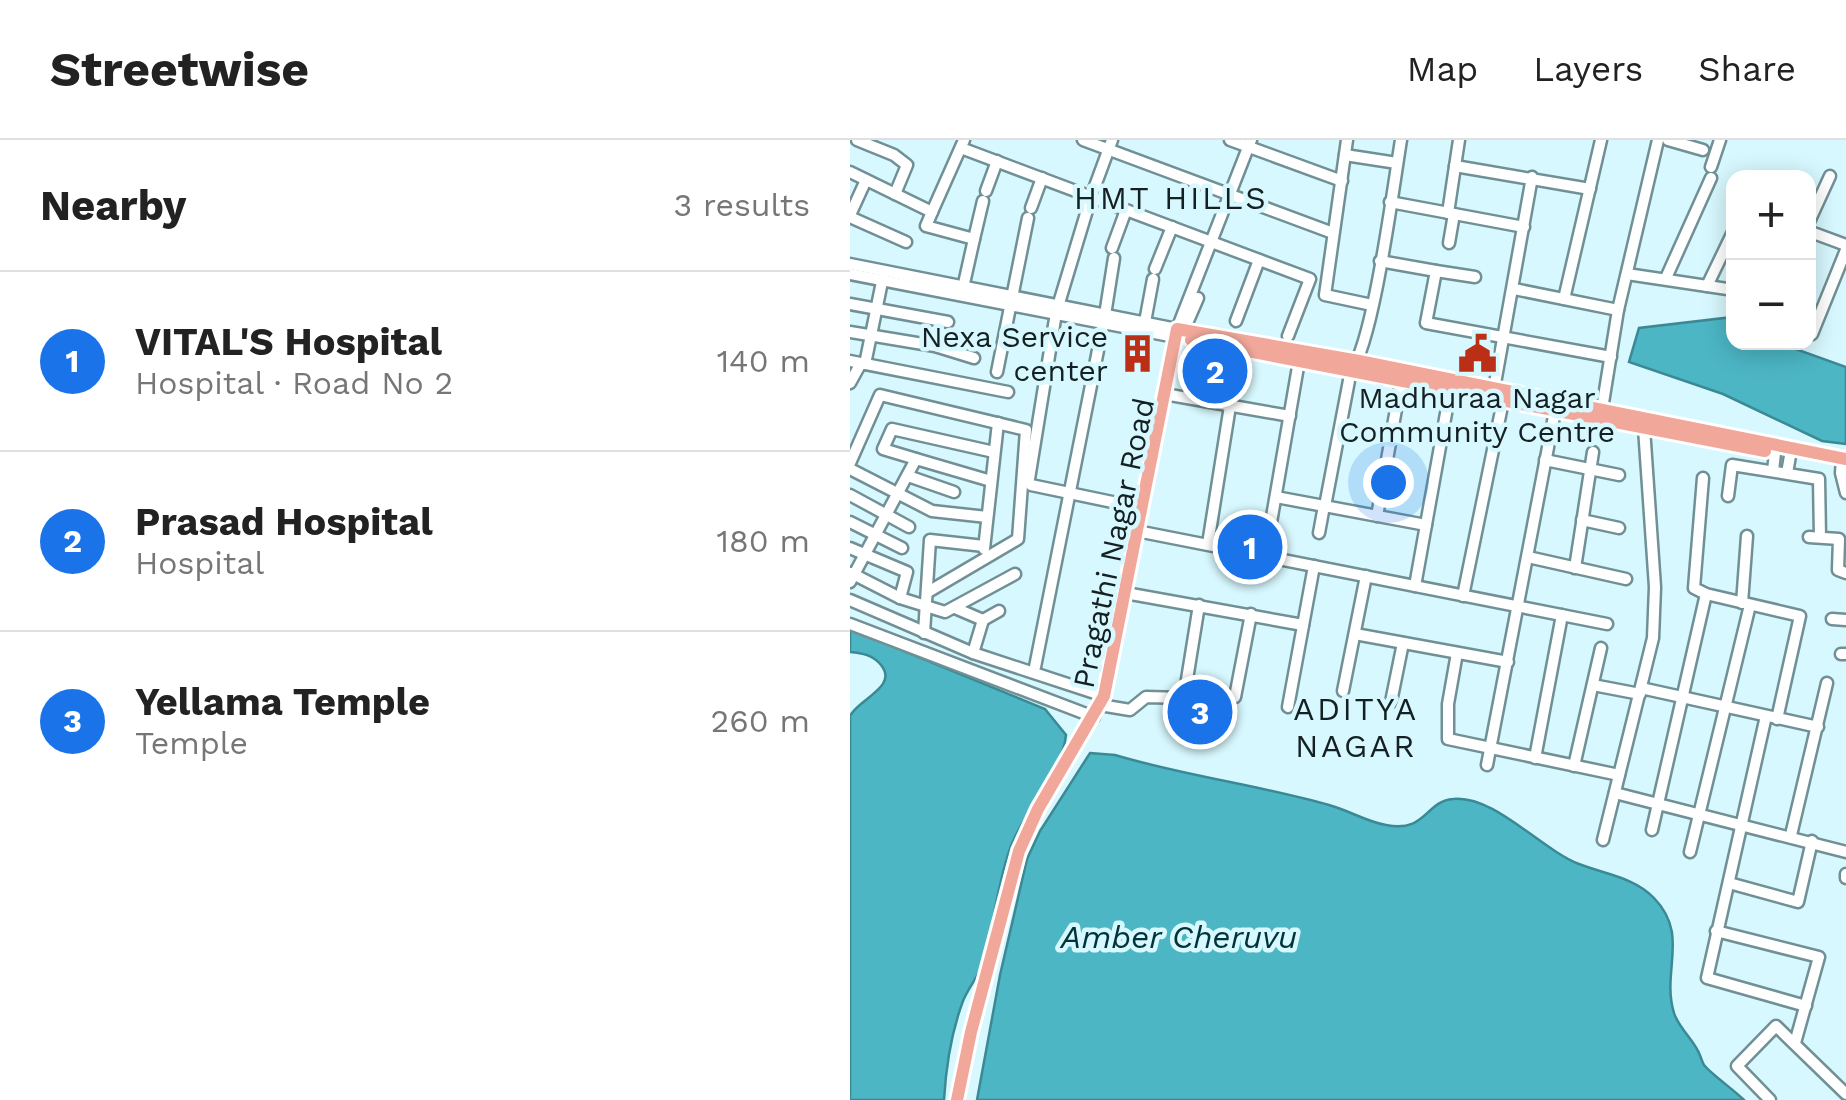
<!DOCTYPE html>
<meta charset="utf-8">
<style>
body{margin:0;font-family:"Work Sans",sans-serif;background:#f6f6f6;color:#222}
.controls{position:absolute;right:30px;top:30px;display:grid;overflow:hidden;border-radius:20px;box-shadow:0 5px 25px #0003}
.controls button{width:90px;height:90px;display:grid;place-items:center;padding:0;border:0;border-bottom:2px solid #e0e0e0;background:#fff;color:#222;font:50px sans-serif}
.you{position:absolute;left:538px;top:342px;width:35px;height:35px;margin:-25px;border:8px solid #fff;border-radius:50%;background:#1a73e8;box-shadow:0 0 0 15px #1a73e833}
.badge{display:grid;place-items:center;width:65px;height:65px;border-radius:50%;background:#1a73e8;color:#fff;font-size:32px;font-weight:700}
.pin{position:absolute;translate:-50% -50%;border:5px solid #fff;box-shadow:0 2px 10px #0006}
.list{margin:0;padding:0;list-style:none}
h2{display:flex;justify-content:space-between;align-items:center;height:130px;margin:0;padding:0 40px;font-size:42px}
h2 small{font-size:32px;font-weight:400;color:#767676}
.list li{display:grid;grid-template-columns:65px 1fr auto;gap:30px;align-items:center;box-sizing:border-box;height:180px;padding:0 40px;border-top:2px solid #e0e0e0}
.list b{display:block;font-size:38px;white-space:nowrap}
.list p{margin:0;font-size:32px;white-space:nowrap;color:#767676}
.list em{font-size:32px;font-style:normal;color:#767676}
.map{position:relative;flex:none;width:996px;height:960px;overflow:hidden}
header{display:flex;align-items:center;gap:60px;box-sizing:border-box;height:140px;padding:0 50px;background:#fff;border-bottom:2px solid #e0e0e0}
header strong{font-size:48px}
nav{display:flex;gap:55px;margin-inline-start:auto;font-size:35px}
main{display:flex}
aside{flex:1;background:#fff}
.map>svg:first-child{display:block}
</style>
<header>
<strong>Streetwise</strong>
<nav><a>Map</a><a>Layers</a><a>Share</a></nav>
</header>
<main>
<aside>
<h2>Nearby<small>3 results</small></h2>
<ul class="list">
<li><span class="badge">1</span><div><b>VITAL'S Hospital</b><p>Hospital · Road No 2</p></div><em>140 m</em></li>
<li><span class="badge">2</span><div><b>Prasad Hospital</b><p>Hospital</p></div><em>180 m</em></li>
<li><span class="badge">3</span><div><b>Yellama Temple</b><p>Temple</p></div><em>260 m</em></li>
</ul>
</aside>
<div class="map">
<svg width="996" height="960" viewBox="0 0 996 960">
<rect width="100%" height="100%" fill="#d7f8fe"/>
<!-- water -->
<g fill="#4cb6c5" stroke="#3b8994" stroke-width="2.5">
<polygon points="883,177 884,202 929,203 996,227 996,304 972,301 873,254 779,222 789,188"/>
<path d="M0,489L195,569L216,595C212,634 175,669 161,706C148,740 144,783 134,820C130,835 119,846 113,861C101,893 96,926 94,960H0V576C8,559 49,547 31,525C23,515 12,513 0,512Z"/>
<path d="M240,613L265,615C335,636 409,645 479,665C498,670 517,682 536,685C577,693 575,661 603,659C643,654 692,710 729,724C754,734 784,737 804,758C840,795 811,831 824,873C829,888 841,897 848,911C850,914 852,922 854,925C861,934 883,949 894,960H127L150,835L177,719L190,691Z"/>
</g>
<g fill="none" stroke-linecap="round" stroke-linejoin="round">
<defs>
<g id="minor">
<polyline points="7,0 44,15 57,25 45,54"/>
<polyline points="233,0 483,93"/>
<polyline points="380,0 492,41"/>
<polyline points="497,0 475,155 522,165"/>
<polyline points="818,0 853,10"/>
<polyline points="111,8 460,139 438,196"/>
<polyline points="495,15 547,23"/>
<polyline points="605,26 740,49"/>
<polyline points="861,27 870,0"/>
<polyline points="0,32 82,72 114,0"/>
<polyline points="136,51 147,21"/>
<polyline points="540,62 674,87"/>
<polyline points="181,68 192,38"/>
<polyline points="82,72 76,86 124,99 113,148"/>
<polyline points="598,73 609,0"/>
<polyline points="0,75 16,40"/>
<polyline points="0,77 56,102"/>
<polyline points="958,84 980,36"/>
<polyline points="958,91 996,105"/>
<polyline points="124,99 133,61"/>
<polyline points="599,103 604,74"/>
<polyline points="262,108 276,70"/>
<polyline points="530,121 586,131 576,183 761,217"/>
<polyline points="0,124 327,189 401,0"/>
<polyline points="305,129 322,87"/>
<polyline points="586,131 625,137"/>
<polyline points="0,134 325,197"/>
<polyline points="777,134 884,150"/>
<polyline points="816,138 861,38"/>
<polyline points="857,146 884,90"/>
<polyline points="664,149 768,170"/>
<polyline points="714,159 751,0"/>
<polyline points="0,164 98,182"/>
<polyline points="386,181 409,120"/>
<polyline points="295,182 303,139"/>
<polyline points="334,190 348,158"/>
<polyline points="0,192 85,206 124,218"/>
<polyline points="962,194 996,110"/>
<polyline points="0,221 158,252"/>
<polyline points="15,224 33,137"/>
<polyline points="147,232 178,78"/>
<polyline points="0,243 11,223"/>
<polyline points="644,249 682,37"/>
<polyline points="320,255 440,276"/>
<polyline points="752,269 768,170 808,0"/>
<polyline points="66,319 33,309 42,289 144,312"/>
<polyline points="992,319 991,333 996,353"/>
<polyline points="695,320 769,335"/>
<polyline points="0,323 30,255 176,290 168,399 78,452"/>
<polyline points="0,329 82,371 137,377"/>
<polyline points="923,331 925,313"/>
<polyline points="937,333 940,316"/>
<polyline points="58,336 104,352"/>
<polyline points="853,338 844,448 856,454 950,476 927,579"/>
<polyline points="179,339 206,173 241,57 262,0"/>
<polyline points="181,345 291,368"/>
<polyline points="0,355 59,387"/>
<polyline points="878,356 882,325 969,339 970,397"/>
<polyline points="426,357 576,385"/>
<path d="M475,366L501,230C523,205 544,42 551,0"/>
<polyline points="527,376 551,241"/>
<polyline points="732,380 769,388"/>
<polyline points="0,382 52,408"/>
<polyline points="292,392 757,484"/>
<polyline points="469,393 474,366"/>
<polyline points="959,397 989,399 988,430 996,433"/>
<polyline points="358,404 380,266"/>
<polyline points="0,408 57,432 50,458"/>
<polyline points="134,409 148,283"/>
<polyline points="415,417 449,221"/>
<polyline points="678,417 776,439"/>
<polyline points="725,428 743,312"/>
<polyline points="1,433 50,458 95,472 165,434"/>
<polyline points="0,442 66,319 141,341"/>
<polyline points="565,446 600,251"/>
<polyline points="281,454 453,485"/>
<polyline points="613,456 653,261"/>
<polyline points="0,460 123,513 254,556"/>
<polyline points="892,463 897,396"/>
<polyline points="105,468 133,480 123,513"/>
<polyline points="982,479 996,480"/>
<polyline points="133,480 149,471"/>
<polyline points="0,484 244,577"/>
<polyline points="74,493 80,400 134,406"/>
<polyline points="505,494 658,522"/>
<polyline points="607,513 598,564 598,599 769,635"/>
<polyline points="991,514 996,514"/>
<polyline points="185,527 255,175 264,118"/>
<polyline points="743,545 790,554"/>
<polyline points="791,548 968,587"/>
<polyline points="493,551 516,436"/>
<polyline points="385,557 401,474"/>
<polyline points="541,562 553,503"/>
<polyline points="256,566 280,570 296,557 334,558 349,465"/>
<polyline points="438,567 464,426"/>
<polyline points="916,576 857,838 956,866"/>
<polyline points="685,618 712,475"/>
<polyline points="637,625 705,271"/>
<polyline points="724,626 751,508"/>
<polyline points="765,653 996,712"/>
<polyline points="802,690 856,454"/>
<polyline points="941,695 977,543"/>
<polyline points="753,700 803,498 805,447 794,288"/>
<polyline points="840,712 900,465"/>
<polyline points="996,734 996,738"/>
<polyline points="879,743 948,762 962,701"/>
<polyline points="866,791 969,817 945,903"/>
<polyline points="920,960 887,926 926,886 996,954"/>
</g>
<g id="major">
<polyline points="341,200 915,311"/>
<polyline points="107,960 121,892 169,711 188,669 254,556 327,189 509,221 996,319"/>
</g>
</defs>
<!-- minor casing -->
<use href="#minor" stroke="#719095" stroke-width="15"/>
<!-- major casing -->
<use href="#major" stroke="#fff" stroke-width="18"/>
<!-- minor -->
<use href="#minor" stroke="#fff" stroke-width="10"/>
<!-- major -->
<use href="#major" stroke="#f1a89a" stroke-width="12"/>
</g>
<!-- icons -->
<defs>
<symbol id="building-bare" viewBox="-9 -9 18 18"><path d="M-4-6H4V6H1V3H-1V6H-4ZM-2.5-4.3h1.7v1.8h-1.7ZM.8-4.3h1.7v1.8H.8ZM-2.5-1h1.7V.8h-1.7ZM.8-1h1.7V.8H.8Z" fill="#bb2f17" stroke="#d7f8fe" stroke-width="2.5" paint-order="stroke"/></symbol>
<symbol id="civic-bare" viewBox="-9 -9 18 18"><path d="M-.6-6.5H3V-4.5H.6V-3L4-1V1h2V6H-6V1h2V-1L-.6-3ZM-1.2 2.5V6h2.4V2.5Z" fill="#bb2f17" stroke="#d7f8fe" stroke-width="2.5" paint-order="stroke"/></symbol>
</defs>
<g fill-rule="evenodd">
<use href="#building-bare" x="260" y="186" width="55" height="55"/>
<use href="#civic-bare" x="600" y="186" width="55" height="55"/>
</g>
<g text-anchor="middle" stroke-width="9" stroke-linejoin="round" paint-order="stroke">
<!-- poi labels -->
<g font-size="30" fill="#142022" stroke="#d7f8fe" text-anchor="end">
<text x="258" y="207">Nexa Service<tspan x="258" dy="34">center</tspan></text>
<text x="627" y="268" text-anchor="middle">Madhuraa Nagar<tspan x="627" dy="34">Community Centre</tspan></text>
</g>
<!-- street labels -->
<g font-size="30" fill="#142022" stroke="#d7f8fe">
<text transform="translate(264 403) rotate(-78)" y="10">Pragathi Nagar Road</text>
</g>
<!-- neighbourhood labels -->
<g font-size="32" letter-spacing="2.5" fill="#142022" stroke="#d7f8fe">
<text x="321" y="69">HMT HILLS</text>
<text x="506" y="580">ADITYA<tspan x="506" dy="37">NAGAR</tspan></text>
</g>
<!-- water labels -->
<g font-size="32" font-style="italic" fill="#00343b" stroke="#d7f8fe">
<text x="329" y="808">Amber Cheruvu</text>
</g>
</g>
</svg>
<div class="controls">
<button>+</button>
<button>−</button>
</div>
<div class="you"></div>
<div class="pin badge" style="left:400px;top:407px">1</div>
<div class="pin badge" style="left:365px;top:231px">2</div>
<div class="pin badge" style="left:350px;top:572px">3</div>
</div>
</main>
